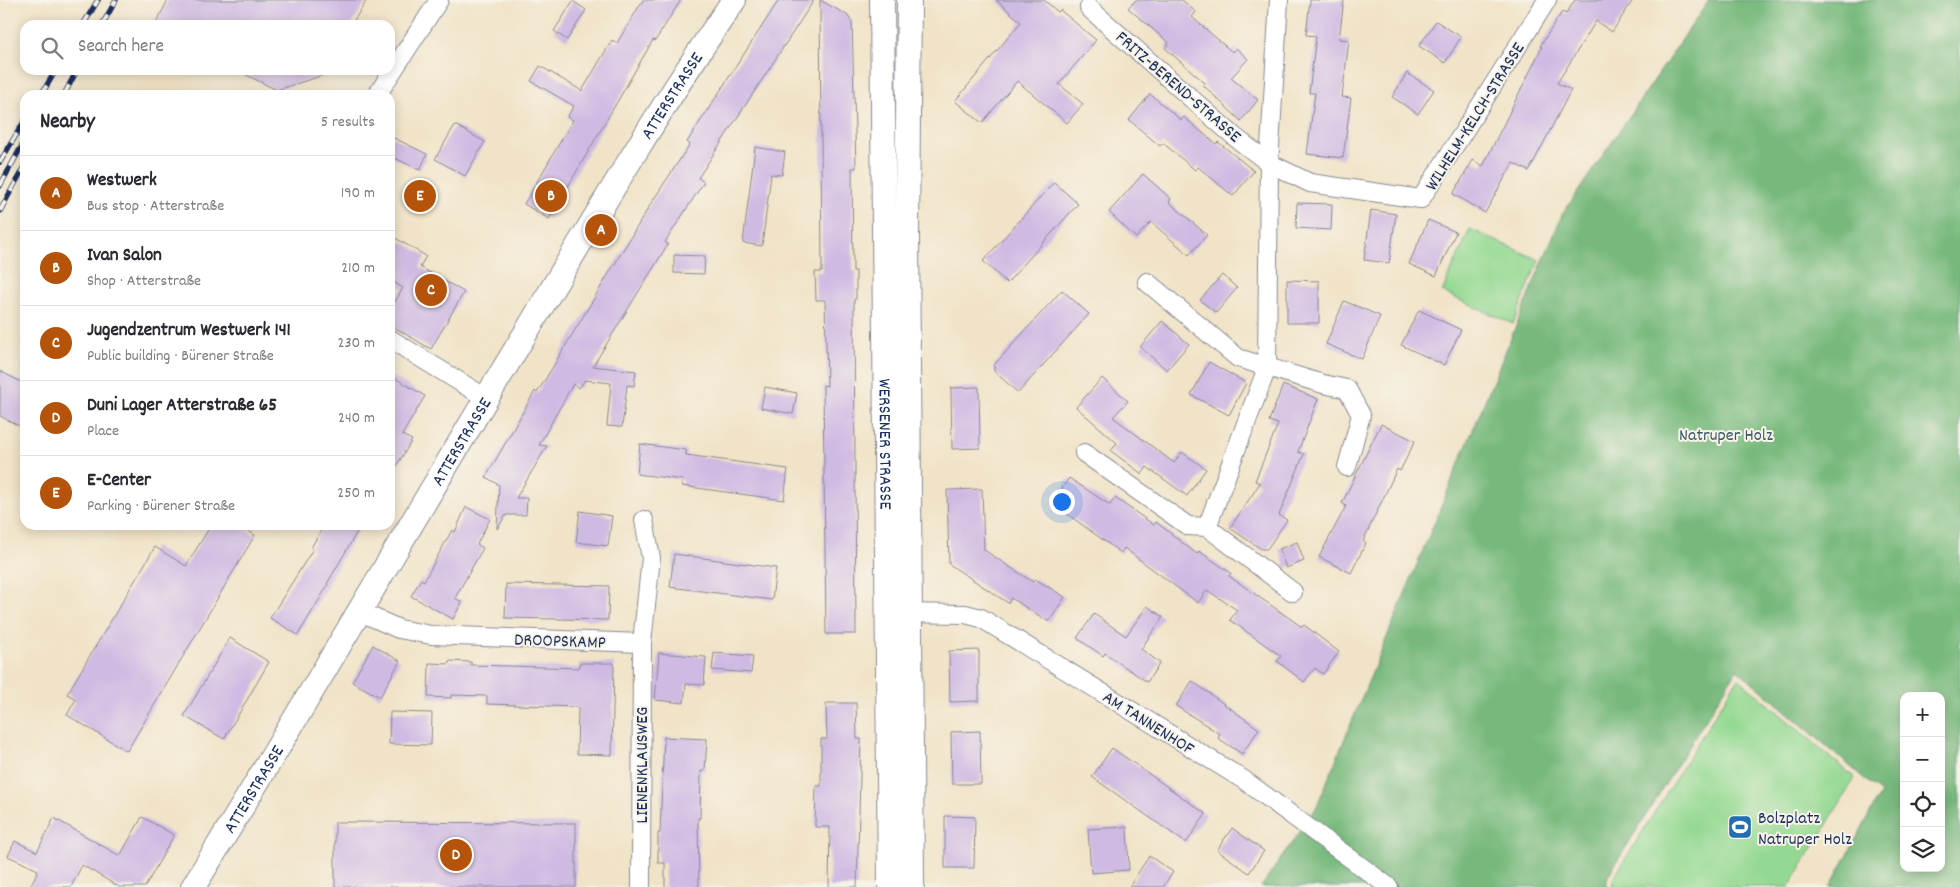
<!DOCTYPE html>
<meta charset="utf-8">
<style>
body{margin:0;font-family:Dekko,sans-serif;background:#f2f2f3;color:#2b2b33}
.controls{position:absolute;right:15px;bottom:15px;display:grid;overflow:hidden;border-radius:10px;box-shadow:0 2px 12px #0003}
.controls button{width:45px;height:45px;display:grid;place-items:center;padding:0;border:0;border-bottom:1px solid #e1e1e2;background:#fff;color:#2b2b33;font:25px sans-serif}
.you{position:absolute;left:1061px;top:501px;width:18px;height:18px;margin:-12px;border:4px solid #fff;border-radius:50%;background:#1a73e8;box-shadow:0 0 0 8px #1a73e833}
.badge{display:grid;place-items:center;width:32px;height:32px;border-radius:50%;background:#b45309;color:#fff;font-size:16px;font-weight:700}
.pin{position:absolute;translate:-50% -50%;border:2px solid #fff;box-shadow:0 1px 5px #0006}
.list{margin:0;padding:0;list-style:none}
h2{display:flex;justify-content:space-between;align-items:center;height:65px;margin:0;padding:0 20px;font-size:21px}
h2 small{font-size:16px;font-weight:400;color:#7c7c81}
.list li{display:grid;grid-template-columns:32px 1fr auto;gap:15px;align-items:center;box-sizing:border-box;height:75px;padding:0 20px;border-top:1px solid #e1e1e2}
.list b{display:block;font-size:19px;white-space:nowrap}
.list p{margin:0;font-size:16px;white-space:nowrap;color:#7c7c81}
.list em{font-size:16px;font-style:normal;color:#7c7c81}
.icon{flex:none;width:28px;height:28px;fill:none;stroke:currentColor;stroke-width:2;stroke-linecap:round;stroke-linejoin:round}
.map{position:relative;flex:none;width:1960px;height:887px;overflow:hidden}
.search{position:absolute;background:#fff;box-shadow:0 2px 12px #0003;left:20px;top:20px;width:375px;height:55px;display:flex;align-items:center;gap:12px;box-sizing:border-box;padding:0 18px;border-radius:15px;color:#7c7c81;font-size:19px}
.panel{position:absolute;background:#fff;box-shadow:0 2px 12px #0003;left:20px;top:90px;width:375px;height:440px;border-radius:15px}
.map>svg:first-child{display:block}
</style>
<div class="map">
<svg width="1960" height="887" viewBox="0 0 1960 887">
<rect width="100%" height="100%" fill="#f7f3e8"/>
<filter id="ink" filterUnits="userSpaceOnUse"><feTurbulence type="fractalNoise" baseFrequency=".02" numOctaves="2"/><feDisplacementMap in="SourceGraphic" scale="10" xChannelSelector="R" yChannelSelector="G"/><feConvolveMatrix kernelMatrix="1 2 1 2 8 2 1 2 1" color-interpolation-filters="sRGB"/></filter>
<filter id="wash" filterUnits="userSpaceOnUse"><feTurbulence type="fractalNoise" baseFrequency=".0096" numOctaves="4" result="noise"/><feDisplacementMap in="SourceGraphic" scale="20" xChannelSelector="R" yChannelSelector="G"/><feGaussianBlur stdDeviation="1.12" result="paint"/><feColorMatrix in="noise" values="0 0 0 0 0 0 0 0 0 0 0 0 0 0 0 0 0 1.4 0 .05"/><feComposite in="paint" operator="in"/></filter>
<g filter="url(#wash)">
<rect width="100%" height="100%" fill="#f1e3c7"/>
<!-- green -->
<g fill="#94d992" stroke="#588478">
<polygon points="1470,229 1539,260 1513,324 1442,292"/>
<polygon points="1738,678 1855,778 1789,887 1612,887 1613,879"/>
</g>
<!-- forest -->
<path fill="#77b97c" stroke="#49746d" fill-rule="evenodd" d="M1709,0H1960V887H1830L1881,793L1737,669L1608,876L1606,887H1261L1316,808L1562,215ZM1904,696H1941V868H1904Z"/>
<g id="blocks">
<!-- building -->
<g fill="#cfbae3">
<polygon points="168,0 367,0 351,25 155,25"/>
<polygon points="643,0 681,0 655,41 653,40 549,219 524,204 573,120 567,117 574,106 531,81 540,66 582,91 612,40 617,43"/>
<polygon points="779,0 814,0 698,178 704,182 665,242 668,244 593,366 636,371 634,386 627,385 622,427 607,426 611,383 585,380 579,388 573,384 539,445 547,446 516,498 527,498 526,515 506,515 497,529 499,485 486,477 535,391 537,393 652,202 690,144 687,142"/>
<polygon points="820,0 847,15 852,22 856,168 852,168 853,271 856,271 856,299 854,299 856,634 826,634 823,385 827,386 825,300 816,300 815,272 822,272"/>
<polygon points="996,0 1044,0 1058,12 1060,10 1096,40 1059,84 1083,104 1067,123 1017,81 982,123 955,101 1021,22"/>
<polygon points="1136,0 1182,0 1196,12 1192,17 1232,52 1236,48 1248,59 1231,78 1258,100 1241,121 1203,85 1205,83 1165,48 1169,43 1128,8"/>
<polygon points="1310,0 1344,0 1339,39 1349,40 1342,97 1351,98 1343,158 1307,154 1315,93 1309,93 1316,36 1306,35"/>
<polygon points="1575,0 1633,0 1612,32 1596,21 1557,83 1571,90 1529,171 1513,163 1485,213 1453,194 1473,160 1483,166 1542,47 1540,46 1562,12 1566,14"/>
<polygon points="573,1 586,10 567,40 554,31"/>
<polygon points="1436,21 1461,37 1445,63 1419,46"/>
<polygon points="236,70 329,70 330,73 277,90"/>
<polygon points="1407,73 1434,90 1418,114 1392,97"/>
<polygon points="1150,94 1181,120 1184,117 1216,144 1218,142 1254,171 1233,196 1198,167 1195,170 1163,143 1160,146 1129,120"/>
<polygon points="455,125 485,142 465,176 435,159"/>
<polygon points="390,136 427,154 420,170 390,156"/>
<polygon points="755,147 785,152 782,175 771,174 762,246 743,243"/>
<polygon points="1143,174 1171,199 1169,202 1207,235 1189,255 1151,222 1136,238 1109,212"/>
<polygon points="1054,182 1078,204 1007,283 983,261"/>
<polygon points="1297,203 1332,204 1331,230 1296,228"/>
<polygon points="1371,210 1396,214 1389,263 1364,260"/>
<polygon points="1428,220 1456,232 1436,276 1409,264"/>
<polygon points="390,235 426,256 420,267 464,292 431,349 390,325 390,310 403,288 390,280"/>
<polygon points="674,255 705,256 704,274 674,273"/>
<polygon points="1222,275 1237,288 1216,313 1200,300"/>
<polygon points="1287,280 1319,281 1319,323 1287,323"/>
<polygon points="1062,290 1089,314 1018,393 994,371 994,365"/>
<polygon points="1344,301 1380,316 1362,359 1326,344"/>
<polygon points="1419,310 1461,330 1444,365 1401,345"/>
<polygon points="1162,321 1189,344 1167,370 1140,347"/>
<polygon points="1209,362 1246,383 1229,415 1191,395"/>
<polygon points="0,371 25,384 25,429 0,416"/>
<polygon points="390,375 425,396 402,435 412,440 390,477"/>
<polygon points="1102,378 1128,401 1113,417 1174,463 1182,452 1206,469 1187,496 1147,467 1142,474 1111,451 1117,443 1076,407"/>
<polygon points="1283,385 1318,399 1298,452 1304,454 1279,515 1287,520 1267,549 1261,549 1230,528 1260,483 1255,481 1278,424 1269,421"/>
<polygon points="765,387 797,393 793,414 761,408"/>
<polygon points="979,387 980,448 952,449 951,388"/>
<polygon points="1381,424 1415,441 1400,471 1397,469 1363,541 1366,543 1351,573 1319,557 1346,506 1342,503"/>
<polygon points="640,444 686,450 686,455 788,469 784,500 682,486 683,480 637,474"/>
<polygon points="1069,478 1110,505 1115,498 1154,525 1156,522 1197,554 1199,551 1231,573 1229,576 1302,627 1304,625 1339,652 1323,674 1315,668 1304,682 1277,661 1281,656 1230,620 1237,610 1207,590 1198,603 1124,548 1121,553 1052,503"/>
<polygon points="982,489 984,550 1033,582 1035,579 1065,597 1049,622 1011,598 1008,603 949,564 947,490"/>
<polygon points="466,507 490,519 477,544 483,548 455,598 462,602 453,619 411,596 421,579 424,581 452,530 455,532"/>
<polygon points="580,511 612,516 608,546 576,542"/>
<polygon points="211,525 238,525 255,535 127,751 67,715 76,699 67,694 155,547 186,566"/>
<polygon points="324,525 361,525 327,584 328,585 298,635 270,618 313,549 311,548"/>
<polygon points="1297,542 1304,561 1286,568 1279,549"/>
<polygon points="674,554 776,568 772,600 670,587"/>
<polygon points="506,584 609,586 608,620 505,618"/>
<polygon points="1147,606 1163,617 1141,649 1160,663 1147,682 1105,653 1103,656 1077,638 1094,614 1126,636"/>
<polygon points="230,638 269,662 224,739 184,716"/>
<polygon points="373,645 400,661 380,697 352,682"/>
<polygon points="979,650 979,701 950,702 949,651"/>
<polygon points="659,653 706,657 704,685 686,684 684,703 655,700"/>
<polygon points="714,653 753,656 751,673 712,670"/>
<polygon points="449,661 471,662 471,665 579,668 579,663 614,663 612,755 577,754 578,707 487,704 487,696 451,695 451,698 428,697 429,663 449,664"/>
<polygon points="1192,681 1259,729 1242,754 1218,738 1220,734 1176,706"/>
<polygon points="826,703 856,703 857,739 861,739 857,887 829,887 830,827 815,827 816,786 821,786 821,739 827,739"/>
<polygon points="390,712 432,713 431,745 389,744"/>
<polygon points="980,731 981,784 952,784 951,732"/>
<polygon points="664,737 707,739 705,771 701,771 700,818 698,818 699,887 665,887 665,863 658,863 658,833 660,833"/>
<polygon points="1112,748 1206,814 1186,843 1092,777"/>
<polygon points="945,816 975,817 974,868 945,868"/>
<polygon points="142,817 174,835 145,887 119,887 82,865 71,887 30,887 38,870 8,856 15,841 37,852 54,818 120,856"/>
<polygon points="335,822 576,823 576,887 335,887"/>
<polygon points="1127,827 1129,870 1091,873 1088,829"/>
<polygon points="1232,828 1264,851 1249,873 1217,850"/>
<polygon points="1149,856 1173,872 1163,887 1129,887"/>
</g>
</g>
</g>
<g filter="url(#ink)">
<use href="#blocks" fill-opacity="0" stroke="#868992" stroke-width="1"/>
<g fill="none" stroke-linecap="round" stroke-linejoin="round">
<defs>
<g id="street">
<polyline points="1089,8 1236,138 1269,163 1310,183 1421,199 1547,0"/>
<polyline points="377,95 439,0"/>
<polyline points="1147,282 1238,358 1323,384 1347,389 1361,415 1347,467"/>
<polyline points="390,339 486,398"/>
<polyline points="1084,453 1188,526 1207,527 1293,592"/>
<polyline points="1207,527 1267,368 1269,163 1279,0"/>
<polyline points="358,611 399,629 431,635 642,643 651,558 644,520"/>
<polyline points="898,613 965,614 981,618 1244,780 1389,887"/>
<polyline points="641,887 642,643"/>
</g>
<g id="secondary">
<path id="s1" d="M882,0L890,887"/>
<polyline points="909,0 907,234 912,887"/>
<path id="s2" d="M193,887C301,712 404,535 510,359C583,238 654,116 734,0"/>
</g>
</defs>
<!-- street casing -->
<use href="#street" stroke="#868992" stroke-width="20"/>
<!-- secondary casing -->
<use href="#secondary" stroke="#868992" stroke-width="26"/>
<!-- street -->
<use href="#street" stroke="#fff" stroke-width="18"/>
<!-- secondary -->
<use href="#secondary" stroke="#fff" stroke-width="24"/>
<defs>
<g id="rail">
<polyline points="83,25 98,0"/>
<polyline points="102,25 116,0"/>
<polyline points="41,95 56,70"/>
<polyline points="64,95 77,70"/>
<polyline points="0,162 25,120"/>
<polyline points="0,186 25,140"/>
<polyline points="0,211 25,165"/>
</g>
</defs>
<!-- rail casing -->
<use href="#rail" stroke="#1b2f5e" stroke-width="5.5"/>
<!-- rail -->
<use href="#rail" stroke="#f7f3e8" stroke-width="4" stroke-dasharray="11" stroke-linecap="butt"/>
</g>
</g>
<!-- icons -->
<defs>
<symbol id="stadium-square" viewBox="-11 -11 22 22"><rect x="-9" y="-9" width="18" height="18" rx="4" fill="#1f6fb2" stroke="#f7f3e8"/><path d="M0-5a6.5 5 0 1 0 0 10a6.5 5 0 1 0 0-10ZM-3.5-1.8h7v3.6h-7Z" fill="#fff"/></symbol>
</defs>
<g fill-rule="evenodd">
<use href="#stadium-square" x="1726" y="813" width="28" height="28"/>
</g>
<g text-anchor="middle" stroke-width="4" stroke-linejoin="round" paint-order="stroke">
<!-- street labels -->
<g font-size="18" fill="#1b2f5e" stroke="#f7f3e8">
<text transform="translate(1179 86) rotate(41)" y="6">FRITZ-BEREND-STRASSE</text>
<text dy="6" stroke="none"><textPath href="#s2" startOffset="925">ATTERSTRASSE</textPath></text>
<text transform="translate(1474 116) rotate(-58)" y="6">WILHELM-KELCH-STRASSE</text>
<text dy="6" stroke="none"><textPath href="#s2" startOffset="520">ATTERSTRASSE</textPath></text>
<text dy="6" stroke="none"><textPath href="#s1" startOffset="444">WERSENER STRASSE</textPath></text>
<text transform="translate(560 640) rotate(2)" y="6">DROOPSKAMP</text>
<text transform="translate(1149 722) rotate(32)" y="6">AM TANNENHOF</text>
<text transform="translate(641 765) rotate(-90)" y="6">LIENENKLAUSWEG</text>
<text dy="6" stroke="none"><textPath href="#s2" startOffset="115">ATTERSTRASSE</textPath></text>
</g>
<!-- park labels -->
<g font-size="18" fill="#395a6b" stroke="#f7f3e8">
<text x="1726" y="440">Natruper Holz</text>
</g>
<!-- poi labels -->
<g font-size="18" fill="#1b2f5e" stroke="#f7f3e8" text-anchor="start">
<text x="1758" y="823">Bolzplatz<tspan x="1758" dy="21">Natruper Holz</tspan></text>
</g>
</g>
</svg>
<div class="controls">
<button>+</button>
<button>−</button>
<button><svg class="icon" aria-label="locate" viewBox="0 0 24 24"><circle cx="12" cy="12" r="6"/><path d="M12 2v4M12 18v4M2 12h4M18 12h4"/></svg></button>
<button><svg class="icon" aria-label="layers" viewBox="0 0 24 24"><path d="M12 4l9 5-9 5-9-5zM3 14l9 5 9-5"/></svg></button>
</div>
<div class="you"></div>
<div class="pin badge" style="left:601px;top:230px">A</div>
<div class="pin badge" style="left:551px;top:196px">B</div>
<div class="pin badge" style="left:431px;top:290px">C</div>
<div class="pin badge" style="left:456px;top:855px">D</div>
<div class="pin badge" style="left:420px;top:196px">E</div>
<div class="search"><svg class="icon" aria-label="search" viewBox="0 0 24 24"><circle cx="10" cy="10" r="6"/><path d="M15 15l6 6"/></svg>Search here</div>
<section class="panel">
<h2>Nearby<small>5 results</small></h2>
<ul class="list">
<li><span class="badge">A</span><div><b>Westwerk</b><p>Bus stop · Atterstraße</p></div><em>190 m</em></li>
<li><span class="badge">B</span><div><b>Ivan Salon</b><p>Shop · Atterstraße</p></div><em>210 m</em></li>
<li><span class="badge">C</span><div><b>Jugendzentrum Westwerk 141</b><p>Public building · Bürener Straße</p></div><em>230 m</em></li>
<li><span class="badge">D</span><div><b>Duni Lager Atterstraße 65</b><p>Place</p></div><em>240 m</em></li>
<li><span class="badge">E</span><div><b>E-Center</b><p>Parking · Bürener Straße</p></div><em>250 m</em></li>
</ul>
</section>
</div>
